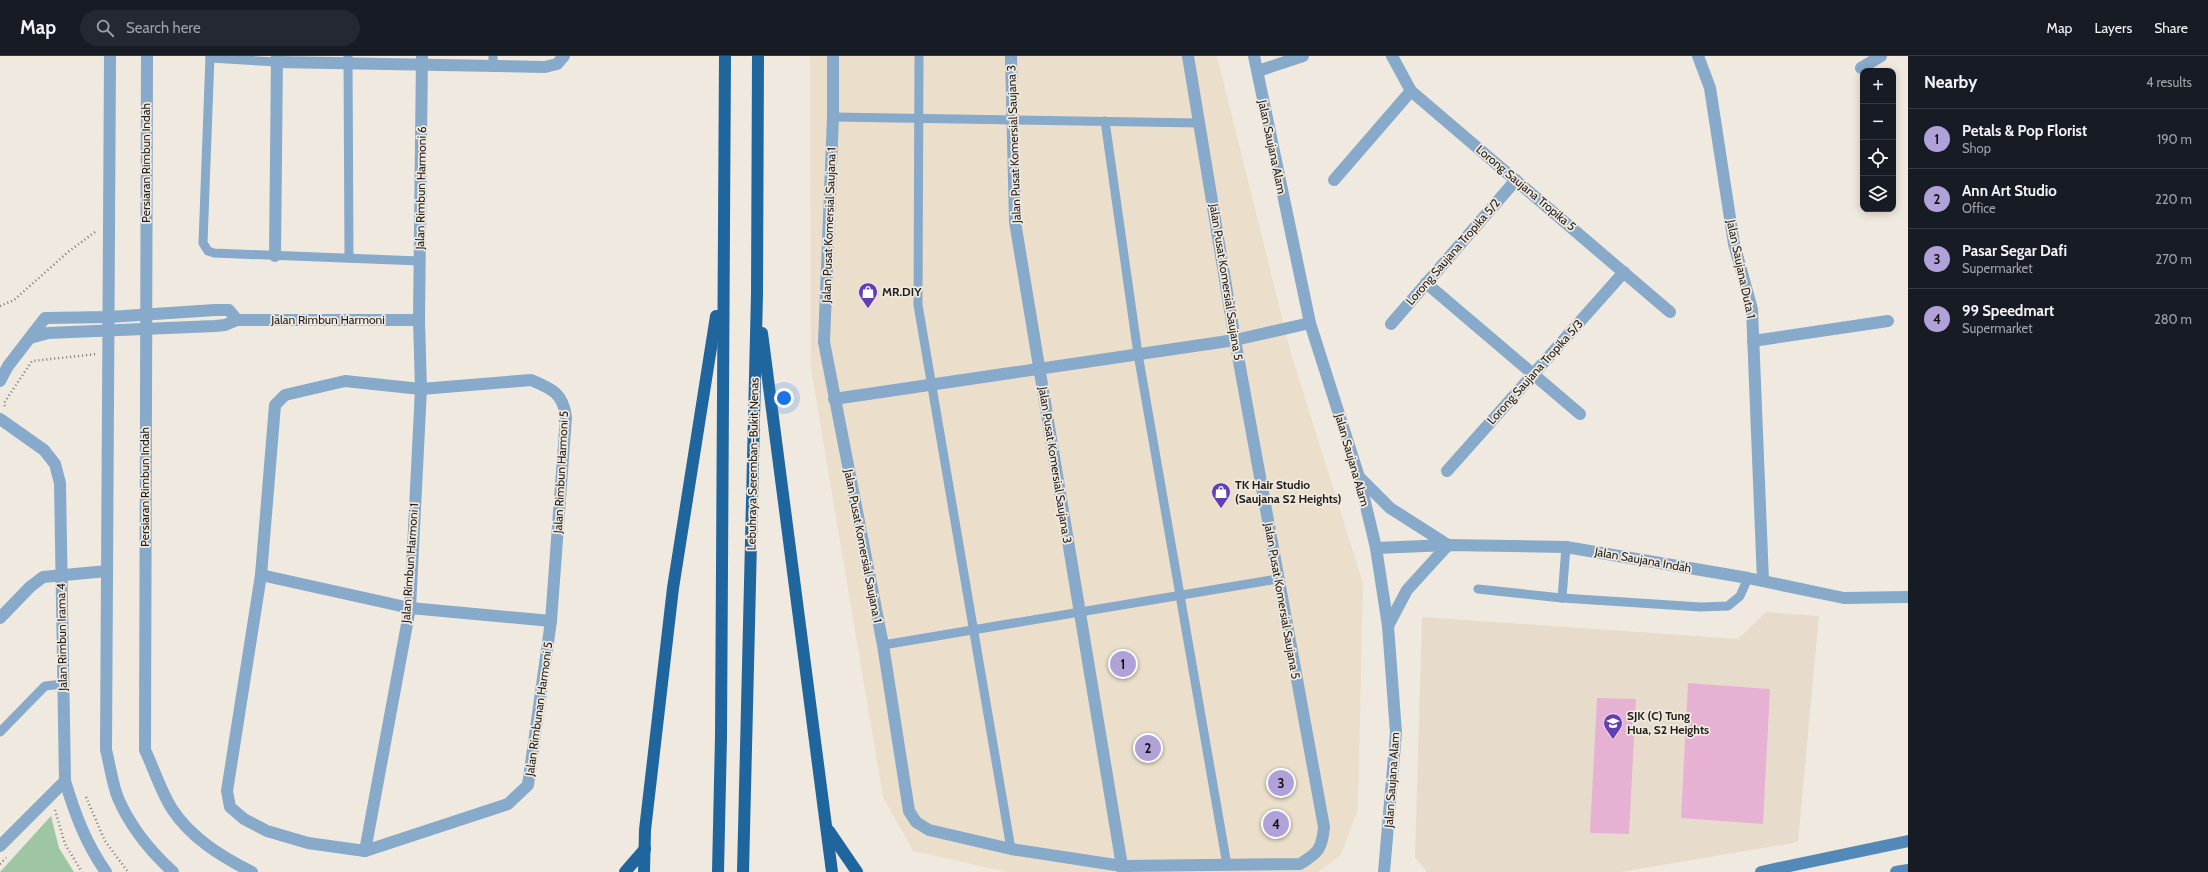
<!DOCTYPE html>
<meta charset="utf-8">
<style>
body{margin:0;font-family:Cabin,sans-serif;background:#242831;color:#f1f3f6}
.controls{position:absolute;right:12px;top:12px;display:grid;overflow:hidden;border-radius:8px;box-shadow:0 2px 10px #0003}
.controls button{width:36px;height:36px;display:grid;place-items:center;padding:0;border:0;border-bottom:1px solid #363941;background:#171b24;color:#f1f3f6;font:20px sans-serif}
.you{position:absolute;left:784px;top:342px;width:14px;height:14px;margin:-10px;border:3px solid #fff;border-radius:50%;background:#1a73e8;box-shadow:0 0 0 6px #1a73e833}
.badge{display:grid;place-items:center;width:26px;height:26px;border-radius:50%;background:#b0a2d9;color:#111;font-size:13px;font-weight:700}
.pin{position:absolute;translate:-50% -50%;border:2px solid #fff;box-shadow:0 1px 4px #0006}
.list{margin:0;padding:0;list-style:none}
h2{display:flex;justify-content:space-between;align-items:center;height:52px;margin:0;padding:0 16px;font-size:17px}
h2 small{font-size:13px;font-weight:400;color:#9ea1a6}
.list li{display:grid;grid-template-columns:26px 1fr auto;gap:12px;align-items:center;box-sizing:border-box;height:60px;padding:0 16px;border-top:1px solid #363941}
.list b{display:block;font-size:15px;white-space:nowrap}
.list p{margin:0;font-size:13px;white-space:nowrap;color:#9ea1a6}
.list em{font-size:13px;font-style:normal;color:#9ea1a6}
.icon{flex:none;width:22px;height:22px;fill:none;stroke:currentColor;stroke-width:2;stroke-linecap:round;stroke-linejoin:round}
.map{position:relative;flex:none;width:1908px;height:816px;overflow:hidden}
header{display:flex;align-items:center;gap:24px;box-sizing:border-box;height:56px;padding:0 20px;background:#171b24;border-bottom:1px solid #363941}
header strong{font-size:19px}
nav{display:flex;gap:22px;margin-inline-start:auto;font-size:14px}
.search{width:280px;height:36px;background:#242831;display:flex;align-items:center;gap:10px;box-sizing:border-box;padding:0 14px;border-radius:22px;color:#9ea1a6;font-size:15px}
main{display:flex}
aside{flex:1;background:#171b24}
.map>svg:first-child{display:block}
</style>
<header>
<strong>Map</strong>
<div class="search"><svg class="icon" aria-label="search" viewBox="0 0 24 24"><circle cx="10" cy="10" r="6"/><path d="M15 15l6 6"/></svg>Search here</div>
<nav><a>Map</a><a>Layers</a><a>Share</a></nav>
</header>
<main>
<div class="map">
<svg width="1908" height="816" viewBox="0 0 1908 816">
<rect width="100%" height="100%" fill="#f0e9df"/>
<!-- commercial -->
<polygon fill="#ebdfcb" points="810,0 1217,0 1290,294 1363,527 1358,754 1340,800 1318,816 1007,816 913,795 883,741 811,313"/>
<!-- built -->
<polygon fill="#e7dccb" points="1766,556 1819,560 1798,786 1621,816 1427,816 1415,802 1422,561 1738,583"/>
<!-- green -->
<polygon fill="#9ec6a5" points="51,760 59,792 74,816 0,816"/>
<!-- building -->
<g fill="#e7b1d3">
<polygon points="1688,627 1770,633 1763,768 1681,762"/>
<polygon points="1597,642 1636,643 1629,778 1590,777"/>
</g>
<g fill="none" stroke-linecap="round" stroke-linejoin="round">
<!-- path -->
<g stroke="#7e7973" stroke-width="2.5" stroke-dasharray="1 3" stroke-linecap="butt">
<polyline points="0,250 14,244 68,196 95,176"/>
<polyline points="5,350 4,347 32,305 97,298"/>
<polyline points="86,741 105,785 128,816"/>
<polyline points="55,754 65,788 82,816"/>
<polyline points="0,808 6,802"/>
</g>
<!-- service -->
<g stroke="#87a9ca" stroke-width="9">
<polyline points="210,0 203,187 208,195 214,197 420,205"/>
<polyline points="348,0 349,202"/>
<polyline points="919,0 918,249 1011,793"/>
<polyline points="210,2 276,6"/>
<polyline points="493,11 493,0"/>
<polyline points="833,61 1200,67"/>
<polyline points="1105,65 1138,298 1227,809"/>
<polyline points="1478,533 1562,542 1701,551 1728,550 1740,540 1748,522"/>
<polyline points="1562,542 1566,491"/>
<polyline points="883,589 1277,523"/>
<polyline points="0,676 45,630 63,628"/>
</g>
<!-- minor -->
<g stroke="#87a9ca" stroke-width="12">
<path d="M833,0V61L824,286L883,589L909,755L916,766L929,774L1011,793L1122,810L1300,808C1318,797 1322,793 1324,771L1235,284L1188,0"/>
<polyline points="1011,0 1015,166 1123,816"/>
<polyline points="1254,0 1310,267 1359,421 1376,492"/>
<polyline points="1392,0 1411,35 1670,256"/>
<polyline points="1698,0 1710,32 1734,188 1752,253 1763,525"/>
<polyline points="276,6 545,11 557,8 564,0"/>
<polyline points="1861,12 1881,0"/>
<polyline points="1258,15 1303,0"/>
<polyline points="1334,124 1411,35"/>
<polyline points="275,200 277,0"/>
<polyline points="1426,227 1580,358"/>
<polyline points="1391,268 1516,124"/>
<polyline points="30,282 48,277 215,270 225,269 237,264 419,264"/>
<polyline points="1753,285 1888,265"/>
<path d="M531,324C552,333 563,337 566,361L551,565L528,729L508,748L365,795L308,787L267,775L244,763L230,751L227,735L261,519L275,349L285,339L345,325L421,333Z"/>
<polyline points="0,325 8,310 45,262 109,261 215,254 229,254 237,264"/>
<polyline points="834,343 1235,284 1310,267"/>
<path d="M0,363L44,394L55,408L60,427L65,725C75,758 86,788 106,816"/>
<polyline points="1447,415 1624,216"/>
<polyline points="261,519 410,552 551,565"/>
<polyline points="0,562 30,531 43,521 107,515"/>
<polyline points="0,790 65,725"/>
<polyline points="365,795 410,552 421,333 419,264 422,0"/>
</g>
<!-- tertiary -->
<g stroke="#87a9ca" stroke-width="12">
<path d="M110,0L106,694C110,709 112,727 118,742C130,770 150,795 173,816"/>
<path d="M147,0L145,694C154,713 161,736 172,753C191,782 222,801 252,816"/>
<polyline points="1359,421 1390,452 1448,489"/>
<polyline points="1388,570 1407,534 1448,489"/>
<polyline points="1384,816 1396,677 1388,570 1376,492 1448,489 1566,491 1748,522 1844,542 1908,541"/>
</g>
<!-- secondary -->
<g stroke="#5389b8" stroke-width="12">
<polyline points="1761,816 1908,785"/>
<polyline points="1896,816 1908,814"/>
</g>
<!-- trunk -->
<g stroke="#20669e" stroke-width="12">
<polyline points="762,277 832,816"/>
<polyline points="829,775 857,816"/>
<polyline points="625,816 645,793"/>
<polyline points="644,816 645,774 673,532 716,260"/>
<polyline points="718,816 721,681 725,0"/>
<polyline points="743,816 757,238 758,0"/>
</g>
</g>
<!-- icons -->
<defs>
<symbol id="shop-pin" viewBox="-11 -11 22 30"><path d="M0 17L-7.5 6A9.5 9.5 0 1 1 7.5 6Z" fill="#613eb6" stroke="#f0e9df"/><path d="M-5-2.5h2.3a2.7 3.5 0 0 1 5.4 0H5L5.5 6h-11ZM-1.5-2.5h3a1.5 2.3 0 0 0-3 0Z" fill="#fff"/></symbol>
<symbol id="school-pin" viewBox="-11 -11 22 30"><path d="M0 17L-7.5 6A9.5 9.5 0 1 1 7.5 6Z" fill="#613eb6" stroke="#f0e9df"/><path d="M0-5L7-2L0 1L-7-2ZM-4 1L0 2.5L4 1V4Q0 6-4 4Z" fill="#fff"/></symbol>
</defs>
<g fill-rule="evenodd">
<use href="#shop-pin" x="857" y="225" width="22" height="30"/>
<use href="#shop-pin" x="1210" y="425" width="22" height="30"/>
<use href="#school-pin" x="1602" y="656" width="22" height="30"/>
</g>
<g text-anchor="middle" stroke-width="3.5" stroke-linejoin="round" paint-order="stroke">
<!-- street labels -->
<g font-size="12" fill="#1f1c19" stroke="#f0e9df">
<text transform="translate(1014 88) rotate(-92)" y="4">Jalan Pusat Komersial Saujana 3</text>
<text transform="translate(1272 91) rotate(78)" y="4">Jalan Saujana Alam</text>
<text transform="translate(146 107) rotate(-90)" y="4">Persiaran Rimbun Indah</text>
<text transform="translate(421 132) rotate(-89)" y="4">Jalan Rimbun Harmoni 6</text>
<text transform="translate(1526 132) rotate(40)" y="4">Lorong Saujana Tropika 5</text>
<text transform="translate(829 169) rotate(-88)" y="4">Jalan Pusat Komersial Saujana 1</text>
<text transform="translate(1453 196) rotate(-49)" y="4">Lorong Saujana Tropika 5/2</text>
<text transform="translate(1741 213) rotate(78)" y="4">Jalan Saujana Duta 1</text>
<text transform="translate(1226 226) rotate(81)" y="4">Jalan Pusat Komersial Saujana 5</text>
<text x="328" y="268">Jalan Rimbun Harmoni</text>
<text transform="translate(1535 316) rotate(-48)" y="4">Lorong Saujana Tropika 5/3</text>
<text transform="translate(1352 404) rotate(74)" y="4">Jalan Saujana Alam</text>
<text transform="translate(753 408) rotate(-89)" y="4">Lebuhraya Seremban-Bukit Nenas</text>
<text transform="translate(1055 409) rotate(81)" y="4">Jalan Pusat Komersial Saujana 3</text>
<text transform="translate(561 416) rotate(-87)" y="4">Jalan Rimbun Harmoni 5</text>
<text transform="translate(145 431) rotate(-90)" y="4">Persiaran Rimbun Indah</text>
<text transform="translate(863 490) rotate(79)" y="4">Jalan Pusat Komersial Saujana 1</text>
<text transform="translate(1643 504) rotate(10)" y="4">Jalan Saujana Indah</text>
<text transform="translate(410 507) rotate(-86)" y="4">Jalan Rimbun Harmoni 1</text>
<text transform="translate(1282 545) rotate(80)" y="4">Jalan Pusat Komersial Saujana 5</text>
<text transform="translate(62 581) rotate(-91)" y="4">Jalan Rimbun Irama 4</text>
<text transform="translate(539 653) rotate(-82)" y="4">Jalan Rimbunan Harmoni 5</text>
<text transform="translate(1392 724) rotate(-86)" y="4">Jalan Saujana Alam</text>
</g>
<!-- poi labels -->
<g font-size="12" font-weight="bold" fill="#1f1c19" stroke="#f0e9df" text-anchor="start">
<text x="882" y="240">MR.DIY</text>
<text x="1235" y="433">TK Hair Studio<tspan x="1235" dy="14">(Saujana S2 Heights)</tspan></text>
<text x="1627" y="664">SJK (C) Tung<tspan x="1627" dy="14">Hua, S2 Heights</tspan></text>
</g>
</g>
</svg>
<div class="controls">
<button>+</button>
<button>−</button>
<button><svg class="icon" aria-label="locate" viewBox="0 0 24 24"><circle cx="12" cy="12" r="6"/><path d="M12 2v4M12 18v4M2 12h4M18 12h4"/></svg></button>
<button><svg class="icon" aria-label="layers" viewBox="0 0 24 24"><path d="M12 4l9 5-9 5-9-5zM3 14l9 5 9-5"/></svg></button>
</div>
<div class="you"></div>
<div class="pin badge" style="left:1123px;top:608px">1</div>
<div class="pin badge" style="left:1148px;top:692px">2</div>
<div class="pin badge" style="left:1281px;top:727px">3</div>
<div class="pin badge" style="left:1276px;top:768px">4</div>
</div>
<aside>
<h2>Nearby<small>4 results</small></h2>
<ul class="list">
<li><span class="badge">1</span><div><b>Petals &amp; Pop Florist</b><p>Shop</p></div><em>190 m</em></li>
<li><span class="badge">2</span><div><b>Ann Art Studio</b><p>Office</p></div><em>220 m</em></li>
<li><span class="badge">3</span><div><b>Pasar Segar Dafi</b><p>Supermarket</p></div><em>270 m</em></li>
<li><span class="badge">4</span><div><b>99 Speedmart</b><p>Supermarket</p></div><em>280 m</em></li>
</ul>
</aside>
</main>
